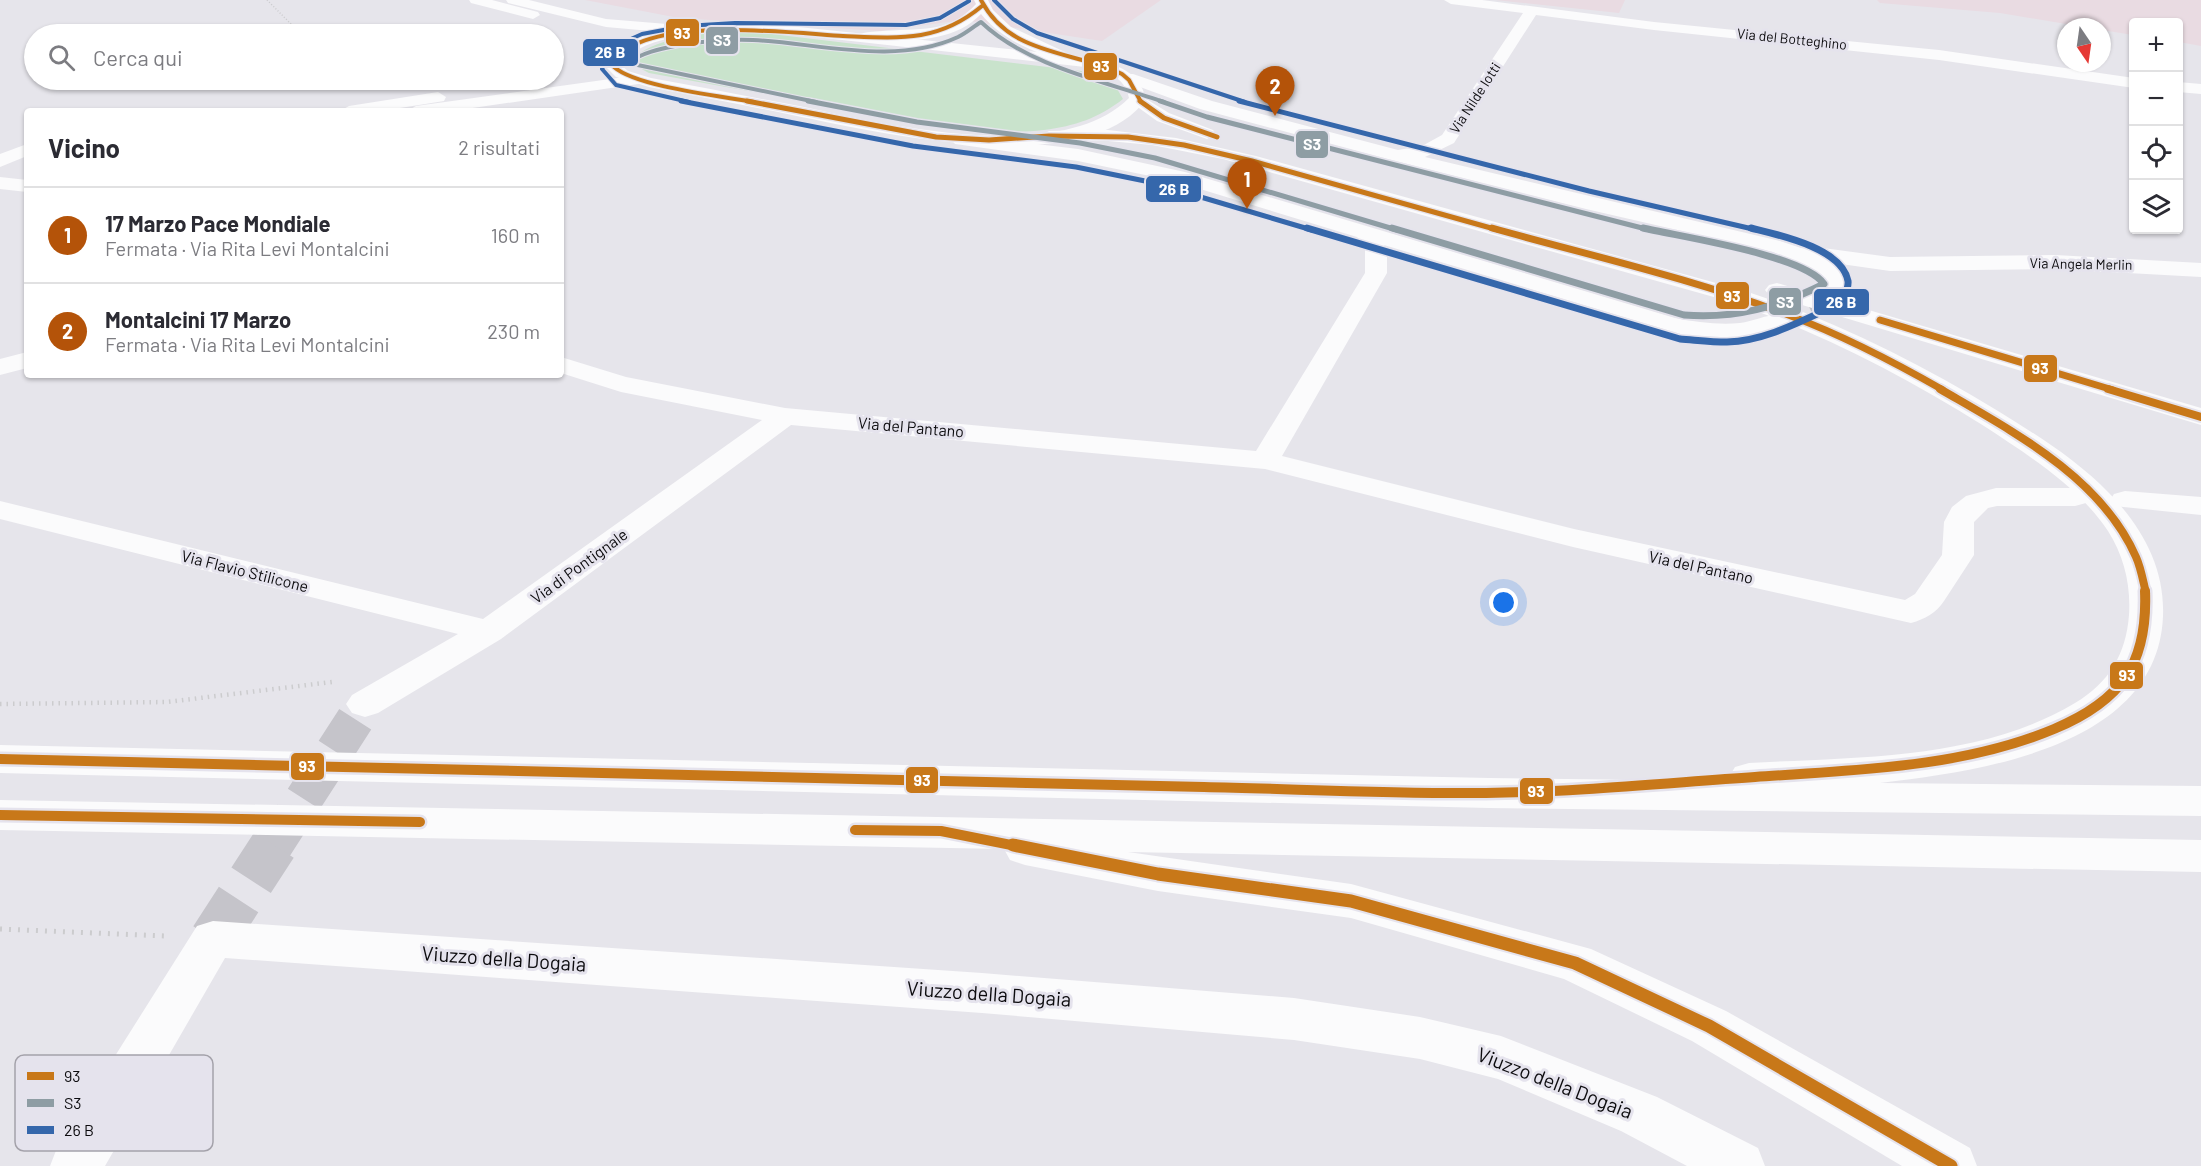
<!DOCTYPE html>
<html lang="it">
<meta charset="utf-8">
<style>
body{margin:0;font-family:Barlow,sans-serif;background:#f2f2f3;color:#2b2b33}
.controls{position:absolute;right:18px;top:18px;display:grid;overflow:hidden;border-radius:6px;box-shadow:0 2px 4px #0004}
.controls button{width:54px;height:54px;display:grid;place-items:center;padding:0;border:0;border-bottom:2px solid #e1e1e2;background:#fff;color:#2b2b33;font:30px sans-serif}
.compass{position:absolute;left:2057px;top:18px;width:54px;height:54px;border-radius:50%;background:#fff;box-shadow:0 2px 4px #0004;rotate:167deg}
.you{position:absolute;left:1504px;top:603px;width:21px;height:21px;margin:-15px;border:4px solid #fff;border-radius:50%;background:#1a73e8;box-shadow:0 0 0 9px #1a73e833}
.badge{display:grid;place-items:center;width:39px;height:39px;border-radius:50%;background:#b45309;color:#fff;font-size:20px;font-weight:700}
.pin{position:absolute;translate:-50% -50px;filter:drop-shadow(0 2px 3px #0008)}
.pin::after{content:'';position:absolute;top:32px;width:21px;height:18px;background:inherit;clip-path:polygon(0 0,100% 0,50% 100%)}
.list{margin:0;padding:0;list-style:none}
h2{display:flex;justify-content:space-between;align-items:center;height:78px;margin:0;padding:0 24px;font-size:26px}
h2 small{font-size:20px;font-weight:400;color:#7c7c81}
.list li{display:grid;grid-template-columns:39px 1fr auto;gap:18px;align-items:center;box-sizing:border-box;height:96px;padding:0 24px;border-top:2px solid #e1e1e2}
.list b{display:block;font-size:22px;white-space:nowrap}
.list p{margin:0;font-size:20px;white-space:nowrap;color:#7c7c81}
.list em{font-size:20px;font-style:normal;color:#7c7c81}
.icon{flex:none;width:33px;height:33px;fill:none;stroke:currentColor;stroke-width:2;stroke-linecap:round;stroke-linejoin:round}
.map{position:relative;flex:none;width:2201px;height:1166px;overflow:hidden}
.search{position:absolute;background:#fff;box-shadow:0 2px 4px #0004;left:24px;top:24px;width:540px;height:66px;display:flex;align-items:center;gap:15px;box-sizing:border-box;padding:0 21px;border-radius:33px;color:#7c7c81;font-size:22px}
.panel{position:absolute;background:#fff;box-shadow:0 2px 4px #0004;left:24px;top:108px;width:540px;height:270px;border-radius:6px}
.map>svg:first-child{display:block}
</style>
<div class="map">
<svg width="2201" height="1166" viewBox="0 0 2201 1166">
<rect width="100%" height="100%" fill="#e6e5eb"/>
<!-- industrial -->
<g fill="#e9dbe2">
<polygon points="585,0 1161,0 1102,41 963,20 880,31 679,18"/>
<polygon points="1495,0 1625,0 1619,13"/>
<polygon points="1877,0 2201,0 2201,46 2179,42 2178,22 2134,22 2133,35 2102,30 2102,27 2084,27 2000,13 1880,3"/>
</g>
<!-- green -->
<path fill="#c9e3cc" d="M763,33L1090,72L1116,87L1123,99C1099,118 1075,126 1044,130C985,137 922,122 864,112C792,99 721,86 649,73L634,65V57C670,31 721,32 763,33Z"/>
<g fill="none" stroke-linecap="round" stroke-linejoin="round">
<!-- minor-tunnel-far2 -->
<polyline stroke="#c5c4ca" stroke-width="23" stroke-dasharray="23 12" stroke-linecap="butt" points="1777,321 1834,293"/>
<!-- minor-tunnel-far1 -->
<polyline stroke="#c5c4ca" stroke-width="38" stroke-dasharray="38 19" stroke-linecap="butt" points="273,847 365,704"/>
<!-- minor-tunnel -->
<polyline stroke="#c5c4ca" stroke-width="47" stroke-dasharray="47 23" stroke-linecap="butt" points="213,939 274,845"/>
<!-- path-far2 -->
<polyline stroke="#ccccce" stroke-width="1.5" stroke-dasharray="1 2" stroke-linecap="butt" points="267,0 301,34"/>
<!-- path-far1 -->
<polyline stroke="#ccccce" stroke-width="4.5" stroke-dasharray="1.5 5" stroke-linecap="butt" points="0,704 167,702 332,682"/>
<!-- path -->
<polyline stroke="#ccccce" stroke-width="5" stroke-dasharray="2 7" stroke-linecap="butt" points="0,929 165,936"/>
<!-- minor -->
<g fill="#fbfbfc" fill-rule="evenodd">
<path d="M974,0H988L993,10L1011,27L1080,59L1072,64C1039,55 1003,41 981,14C952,45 899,41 860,41L853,37C861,28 922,32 941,26C955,22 966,15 976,4Z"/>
<polygon points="1444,0 1482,0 1654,22 1939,50 2134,78 2134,88 1939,60 1654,30 1536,15 1454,143 1425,157 1780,241 1801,248 1808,246 1890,257 2055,255 2201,263 2201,277 2055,269 1890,271 1834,263 1843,272 1848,284 1842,298 1826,298 1822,293 1826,284 1822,275 1773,252 1586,209 1388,159 1200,109 1121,80 1119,77 1121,74 1133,74 1212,101 1398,150 1422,146 1442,135 1523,13 1451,4"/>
<polygon points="639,75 647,80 645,83 452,111 407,111 416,106"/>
<polygon points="2178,82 2201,84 2201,94 2178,92"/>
<polygon points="438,92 446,97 444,101 381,111 340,111 349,106"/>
<path d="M961,135L1078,149L1185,172L1675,318C1696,322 1718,325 1740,323C1756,321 1770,312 1786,316L1789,321L1786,326L1773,331L1738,338L1684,335L1384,245L1387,249V273L1282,456L1574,529L1905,600L1915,594L1942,555L1944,522L1952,507L1966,496L1996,488H2075L2086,491L2090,497L2086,503L2075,506H1997L1988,508L1974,522V555L1944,601C1936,613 1925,619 1911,623L1573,547L1265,469L791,425L501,639L378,713L365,717L352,713L346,704L352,695L458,634L0,519V501L483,619L762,420L621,392L561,373V357L626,377L785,408L1256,451L1365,273V249L1357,237L1174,181L1078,161L955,144L952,140Z"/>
<polygon points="27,144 27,156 0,167 0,154"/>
<polygon points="0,177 27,180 27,192 0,189"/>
<polygon points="27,352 27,368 0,375 0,359"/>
<polygon points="2125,491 2201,497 2201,515 2114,506 2110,500 2114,494"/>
<polygon points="213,921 982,973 1294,998 1420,1017 1501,1036 1657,1097 1758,1148 1765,1166 1687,1166 1621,1131 1498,1079 1420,1059 1294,1040 982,1013 225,958 105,1166 50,1166 57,1148 197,926"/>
</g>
<!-- major -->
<g fill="#fbfbfc" fill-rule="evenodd">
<polygon points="469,0 492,0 538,12 540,15 533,19 471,3"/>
<path d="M506,0H529L606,19L667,24L672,25L673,30L709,25L770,24L1085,57C1112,63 1139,69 1146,99C1088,182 876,132 792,115C745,105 697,96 649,87L616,77L606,67C618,44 638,36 662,32L606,27L508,3ZM770,32L1085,67C1105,71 1125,76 1129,98C1060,167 885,124 799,106C750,97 701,87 651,78L628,71L622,66C639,29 734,32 770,32Z"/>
</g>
<!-- highway -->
<g fill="#fbfbfc" fill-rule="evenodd">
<polygon points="1138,94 1169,113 1213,130 1216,134 1207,139 1157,121 1132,103 1130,99"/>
<path d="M1108,130L1176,138L1256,156L1745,291C1835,321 1917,362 1998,411C2037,435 2077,460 2109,493C2142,527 2165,568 2163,616C2158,747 1981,771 1880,783L2201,786V816L1489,808L0,773V745L1489,778L1732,781L1729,777L1735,767L1749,763C1857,757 1980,760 2075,703C2109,683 2126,654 2129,615C2131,585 2124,556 2108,531C2078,486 2028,455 1984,426C1902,375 1820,332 1728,301L1223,159L1152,145L1108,141H1049L1040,136L1049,131Z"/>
<polygon points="1777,283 2201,408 2201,425 1769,295 1765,290 1769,285"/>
<polygon points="0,800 2201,840 2201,872 1128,852 1351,884 1591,949 1726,1011 1970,1148 1977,1166 1902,1166 1692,1041 1564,979 1351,918 1158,891 1025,865 1010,860 1004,849 0,830"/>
</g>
<defs>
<g id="bus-1-far5">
<path d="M981,0C1010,56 1072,50 1122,74L1129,80L1141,102"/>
<path d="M754,102C721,96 637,87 614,67C630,12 799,34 843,36C869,37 895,39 921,35C944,31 964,21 982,6"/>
</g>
<g id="bus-1-far4">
<polyline points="747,101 936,137 989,140 1049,136 1128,137 1184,145 1252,161 1498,230"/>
<polyline points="1140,101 1164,118 1217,137"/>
</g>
<g id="bus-1-far3">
<path d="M1492,228C1592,256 1694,279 1791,316C1844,336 1894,362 1943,390"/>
<polyline points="1880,320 2113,390"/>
</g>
<g id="bus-1-far2">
<path d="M1940,389C2012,431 2101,477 2136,557C2141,568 2143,581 2146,593"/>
<polyline points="2108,389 2201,417"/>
</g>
<g id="bus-1-far1">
<path d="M0,759C401,768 803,778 1204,787C1298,789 1392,794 1486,793C1575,792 1666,783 1755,777C1854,770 1961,768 2054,729C2121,701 2148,664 2145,591"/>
<polyline points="0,815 420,822"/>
<polyline points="855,830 941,831 1021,847"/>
</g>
<polyline id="bus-1" points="1013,845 1158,874 1351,901 1575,963 1709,1026 1951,1166"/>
<path id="bus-2-far2" d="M816,102L628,63C644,51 665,48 684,44C707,41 730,39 753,40C818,43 895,66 958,37C966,33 973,27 981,22C1027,66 1104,81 1164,102"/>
<g id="bus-2-far1">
<polyline points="808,101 917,122 1080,143 1155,158 1397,230"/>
<polyline points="1160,101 1207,117 1650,230"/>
</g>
<path id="bus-2" d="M1392,228L1684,315C1736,319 1778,307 1824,284C1804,255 1681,237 1643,228"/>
<g id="bus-3-far2">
<polyline points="994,0 1013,19 1037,33 1245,102"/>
<polyline points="689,102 616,85 602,69 613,47 642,34 685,26 735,23 906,25 940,18 969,1"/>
</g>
<g id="bus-3-far1">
<polyline points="681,101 913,146 1076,167 1150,182 1312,230"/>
<polyline points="1239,101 1589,191 1757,230"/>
</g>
<path id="bus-3" d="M1307,228L1680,339C1695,340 1711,342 1727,342C1767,341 1805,319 1841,303C1844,296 1849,289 1848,281C1842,248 1779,235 1751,228"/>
</defs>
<!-- bus-1-far5 casing -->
<use href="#bus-1-far5" stroke="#e5e3ed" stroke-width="6"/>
<!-- bus-1-far4 casing -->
<use href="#bus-1-far4" stroke="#e5e3ed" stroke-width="8"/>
<!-- bus-1-far3 casing -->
<use href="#bus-1-far3" stroke="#e5e3ed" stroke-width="10"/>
<!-- bus-1-far2 casing -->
<use href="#bus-1-far2" stroke="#e5e3ed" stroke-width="12"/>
<!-- bus-1-far1 casing -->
<use href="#bus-1-far1" stroke="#e5e3ed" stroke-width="15"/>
<!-- bus-1 casing -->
<use href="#bus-1" stroke="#e5e3ed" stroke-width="17"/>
<!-- bus-2-far2 casing -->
<use href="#bus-2-far2" stroke="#e5e3ed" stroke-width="6"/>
<!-- bus-2-far1 casing -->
<use href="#bus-2-far1" stroke="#e5e3ed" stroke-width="8"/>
<!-- bus-2 casing -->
<use href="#bus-2" stroke="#e5e3ed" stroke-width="10"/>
<!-- bus-3-far2 casing -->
<use href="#bus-3-far2" stroke="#e5e3ed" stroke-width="6"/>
<!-- bus-3-far1 casing -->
<use href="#bus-3-far1" stroke="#e5e3ed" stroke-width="8"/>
<!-- bus-3 casing -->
<use href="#bus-3" stroke="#e5e3ed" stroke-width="10"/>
<!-- bus-1-far5 -->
<use href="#bus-1-far5" stroke="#c87819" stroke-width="4"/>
<!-- bus-1-far4 -->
<use href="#bus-1-far4" stroke="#c87819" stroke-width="5"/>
<!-- bus-1-far3 -->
<use href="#bus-1-far3" stroke="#c87819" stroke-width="7"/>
<!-- bus-1-far2 -->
<use href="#bus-1-far2" stroke="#c87819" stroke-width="8"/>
<!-- bus-1-far1 -->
<use href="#bus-1-far1" stroke="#c87819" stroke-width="10"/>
<!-- bus-1 -->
<use href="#bus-1" stroke="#c87819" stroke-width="13"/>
<!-- bus-2-far2 -->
<use href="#bus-2-far2" stroke="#8e9da4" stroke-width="4"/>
<!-- bus-2-far1 -->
<use href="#bus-2-far1" stroke="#8e9da4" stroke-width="5"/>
<!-- bus-2 -->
<use href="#bus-2" stroke="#8e9da4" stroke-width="7"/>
<!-- bus-3-far2 -->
<use href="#bus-3-far2" stroke="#3567ab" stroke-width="4"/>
<!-- bus-3-far1 -->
<use href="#bus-3-far1" stroke="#3567ab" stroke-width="5"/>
<!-- bus-3 -->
<use href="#bus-3" stroke="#3567ab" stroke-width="7"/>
</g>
<g text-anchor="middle" stroke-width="6" stroke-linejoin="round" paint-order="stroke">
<!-- far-street labels -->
<g font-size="14" fill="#0c0b0e" stroke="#e5e3ed">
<text transform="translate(1792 39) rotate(6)" y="5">Via del Botteghino</text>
<text transform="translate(1475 98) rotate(-57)" y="5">Via Nilde Iotti</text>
<text transform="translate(2081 264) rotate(1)" y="5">Via Angela Merlin</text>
</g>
<!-- street labels -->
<g font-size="16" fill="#0c0b0e" stroke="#e5e3ed">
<text transform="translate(911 427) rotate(5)" y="6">Via del Pantano</text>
<text transform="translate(579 566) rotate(-36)" y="6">Via di Pontignale</text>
<text transform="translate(1701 567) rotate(12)" y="6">Via del Pantano</text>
<text transform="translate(245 571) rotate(14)" y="6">Via Flavio Stilicone</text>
</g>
<!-- near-street labels -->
<g font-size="20" fill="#0c0b0e" stroke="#e5e3ed">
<text transform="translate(504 959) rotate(4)" y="7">Viuzzo della Dogaia</text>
<text transform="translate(989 994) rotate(4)" y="7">Viuzzo della Dogaia</text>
<text transform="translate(1555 1083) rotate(21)" y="7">Viuzzo della Dogaia</text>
</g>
</g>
<!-- legend -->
<rect x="15" y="1055" width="198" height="96" rx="9" fill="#e5e3ed" stroke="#a4a2aa" stroke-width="1.5"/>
<rect x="27" y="1072" width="27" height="8" fill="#c87819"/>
<rect x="27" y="1099" width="27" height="8" fill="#8e9da4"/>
<rect x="27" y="1126" width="27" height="8" fill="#3567ab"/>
<g font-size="16" fill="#0c0b0e">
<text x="64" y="1082">93</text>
<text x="64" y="1109">S3</text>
<text x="64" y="1136">26 B</text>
</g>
<g stroke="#e5e3ed" stroke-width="2">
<rect x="665" y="18" width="35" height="29" rx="6" fill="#c87819"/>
<rect x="705" y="26" width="34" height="29" rx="6" fill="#8e9da4"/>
<rect x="582" y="38" width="57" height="29" rx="6" fill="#3567ab"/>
<rect x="1083" y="52" width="35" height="29" rx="6" fill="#c87819"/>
<rect x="1295" y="130" width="34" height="29" rx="6" fill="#8e9da4"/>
<rect x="1145" y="175" width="57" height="28" rx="6" fill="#3567ab"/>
<rect x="1715" y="281" width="35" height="29" rx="6" fill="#c87819"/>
<rect x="1768" y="287" width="34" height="29" rx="6" fill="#8e9da4"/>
<rect x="1813" y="288" width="57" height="28" rx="6" fill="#3567ab"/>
<rect x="2023" y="354" width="35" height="29" rx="6" fill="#c87819"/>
<rect x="2109" y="661" width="35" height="29" rx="6" fill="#c87819"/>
<rect x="290" y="752" width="35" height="29" rx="6" fill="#c87819"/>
<rect x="905" y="766" width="34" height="28" rx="6" fill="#c87819"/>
<rect x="1519" y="777" width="35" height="28" rx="6" fill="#c87819"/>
</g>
<g font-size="16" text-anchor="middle" font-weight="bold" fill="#fff">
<text x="682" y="39">93</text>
<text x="722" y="46">S3</text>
<text x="610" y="58">26 B</text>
<text x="1101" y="72">93</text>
<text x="1312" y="150">S3</text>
<text x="1174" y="195">26 B</text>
<text x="1732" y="302">93</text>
<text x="1785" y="308">S3</text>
<text x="1841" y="308">26 B</text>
<text x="2040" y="374">93</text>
<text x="2127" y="681">93</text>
<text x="307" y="772">93</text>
<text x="922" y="786">93</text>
<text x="1536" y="797">93</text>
</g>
</svg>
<div class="controls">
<button>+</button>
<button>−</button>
<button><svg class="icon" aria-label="locate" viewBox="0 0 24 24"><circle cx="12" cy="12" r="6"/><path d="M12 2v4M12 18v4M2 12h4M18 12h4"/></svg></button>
<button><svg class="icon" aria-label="layers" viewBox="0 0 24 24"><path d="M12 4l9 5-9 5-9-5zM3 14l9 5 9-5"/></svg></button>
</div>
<svg class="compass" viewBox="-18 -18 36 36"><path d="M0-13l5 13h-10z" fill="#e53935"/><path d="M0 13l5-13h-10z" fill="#7c7c81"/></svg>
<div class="you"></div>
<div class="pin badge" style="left:1247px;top:209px">1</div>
<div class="pin badge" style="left:1275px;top:116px">2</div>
<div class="search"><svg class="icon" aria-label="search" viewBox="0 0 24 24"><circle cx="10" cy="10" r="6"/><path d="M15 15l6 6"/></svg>Cerca qui</div>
<section class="panel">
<h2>Vicino<small>2 risultati</small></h2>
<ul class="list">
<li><span class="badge">1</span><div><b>17 Marzo Pace Mondiale</b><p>Fermata · Via Rita Levi Montalcini</p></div><em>160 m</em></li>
<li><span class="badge">2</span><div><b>Montalcini 17 Marzo</b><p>Fermata · Via Rita Levi Montalcini</p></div><em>230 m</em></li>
</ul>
</section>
</div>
